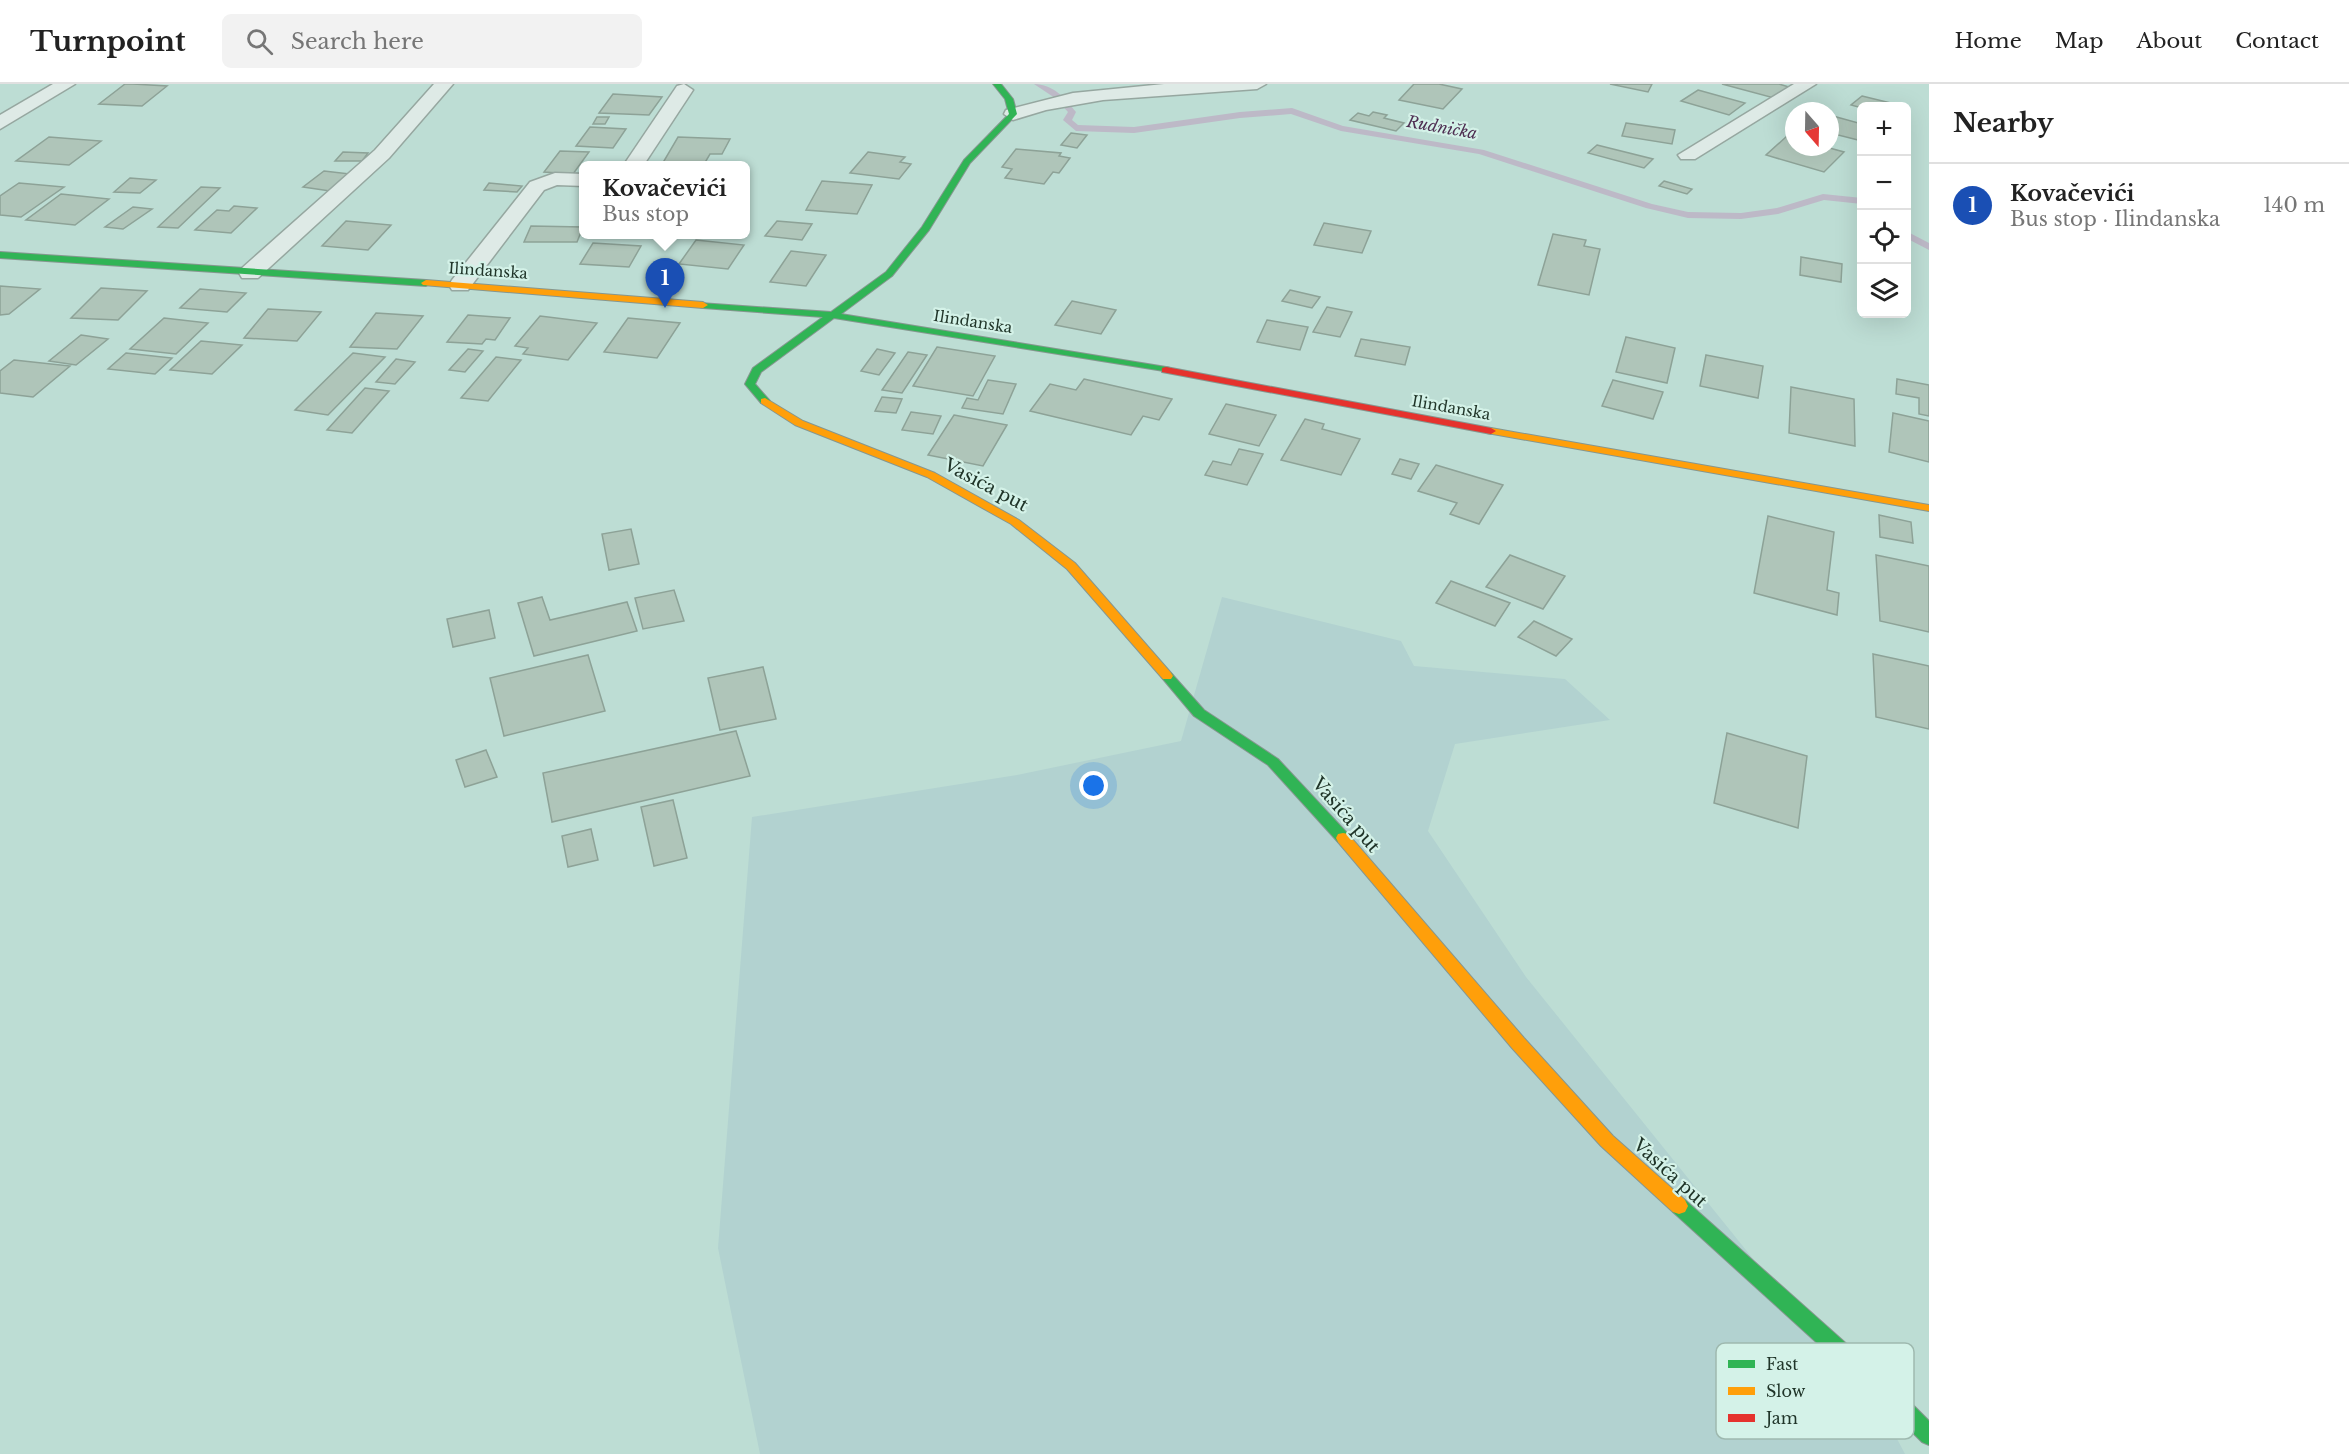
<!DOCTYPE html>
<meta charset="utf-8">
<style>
body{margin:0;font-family:"Libre Baskerville",serif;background:#f2f2f2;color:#222}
.controls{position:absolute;right:18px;top:18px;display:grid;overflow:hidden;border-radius:9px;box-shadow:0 6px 24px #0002}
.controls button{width:54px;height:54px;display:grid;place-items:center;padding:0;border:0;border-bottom:2px solid #e0e0e0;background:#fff;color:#222;font:30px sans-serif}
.compass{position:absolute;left:1785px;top:18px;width:54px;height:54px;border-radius:50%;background:#fff;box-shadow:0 6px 24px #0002;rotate:160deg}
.you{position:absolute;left:1094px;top:702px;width:21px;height:21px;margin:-15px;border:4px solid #fff;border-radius:50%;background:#1a73e8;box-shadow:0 0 0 9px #1a73e833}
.badge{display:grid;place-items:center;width:39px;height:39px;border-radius:50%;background:#2563eb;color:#fff;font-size:20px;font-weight:700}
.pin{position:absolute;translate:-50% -50px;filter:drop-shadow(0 2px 3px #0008)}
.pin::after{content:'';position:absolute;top:32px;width:21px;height:18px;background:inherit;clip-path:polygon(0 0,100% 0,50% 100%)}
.popup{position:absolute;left:579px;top:77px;width:171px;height:78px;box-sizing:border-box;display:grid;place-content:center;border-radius:9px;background:#fff;filter:drop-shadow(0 2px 4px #0005);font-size:20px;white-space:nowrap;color:#767676}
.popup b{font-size:22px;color:#222}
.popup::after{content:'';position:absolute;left:50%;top:100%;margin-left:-12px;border:12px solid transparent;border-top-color:#fff}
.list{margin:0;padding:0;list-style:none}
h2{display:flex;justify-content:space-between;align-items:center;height:78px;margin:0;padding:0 24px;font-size:26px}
h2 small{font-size:20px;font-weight:400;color:#767676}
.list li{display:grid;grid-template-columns:39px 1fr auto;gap:18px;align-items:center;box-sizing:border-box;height:84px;padding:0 24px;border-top:2px solid #e0e0e0}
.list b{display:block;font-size:22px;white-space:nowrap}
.list p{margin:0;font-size:20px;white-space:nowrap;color:#767676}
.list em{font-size:20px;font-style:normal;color:#767676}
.icon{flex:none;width:33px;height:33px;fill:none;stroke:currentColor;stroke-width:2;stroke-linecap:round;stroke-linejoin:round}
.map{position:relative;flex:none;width:1929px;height:1370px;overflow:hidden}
header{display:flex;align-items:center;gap:36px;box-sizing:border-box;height:84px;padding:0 30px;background:#fff;border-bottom:2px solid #e0e0e0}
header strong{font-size:28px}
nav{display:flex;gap:33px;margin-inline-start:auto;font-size:21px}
.search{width:420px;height:54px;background:#f2f2f2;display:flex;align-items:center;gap:15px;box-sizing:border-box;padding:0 21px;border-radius:9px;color:#767676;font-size:22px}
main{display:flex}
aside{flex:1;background:#fff}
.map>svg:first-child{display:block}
</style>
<header>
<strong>Turnpoint</strong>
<div class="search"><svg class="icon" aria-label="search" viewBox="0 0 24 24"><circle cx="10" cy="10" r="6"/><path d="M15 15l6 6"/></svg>Search here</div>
<nav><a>Home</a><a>Map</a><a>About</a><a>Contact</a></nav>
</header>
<main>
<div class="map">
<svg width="1929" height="1370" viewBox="0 0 1929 1370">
<rect width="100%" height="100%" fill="#cee2db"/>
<!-- farmland -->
<path fill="#bdddd4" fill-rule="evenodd" d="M0,0H1929V1370H0ZM1862,22H1906V230H1862ZM1794,27H1830V63H1794ZM584,82H746V150H584Z"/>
<!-- green -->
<polygon fill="#b2d2d0" points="1222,513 1401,557 1414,582 1565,595 1610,636 1455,660 1428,747 1526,893 1895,1351 1905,1370 760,1370 718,1164 752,733 1017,691 1181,657"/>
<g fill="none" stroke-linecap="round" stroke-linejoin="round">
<!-- stream -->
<g fill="#bdb9c7" fill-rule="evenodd">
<path d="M1034,0C1053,0 1065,14 1076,28L1072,36L1078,41L1134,43L1240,28L1292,24L1343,42L1484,66L1652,120L1688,128L1741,129L1777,124L1823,110L1862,114V120L1824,116L1778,130L1741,135L1688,134L1646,124L1479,70L1341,47L1291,30L1240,34L1134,49L1076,47L1063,36L1068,28L1055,14Z"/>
<polygon points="1906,147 1929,159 1929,166 1906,154"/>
</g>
</g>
<!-- building -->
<g fill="#afc5b9" stroke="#8da297" stroke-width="1.5">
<polygon points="125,0 133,0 167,2 142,22 99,20"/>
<polygon points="1414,0 1439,0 1462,5 1443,25 1399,16"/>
<polygon points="1610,0 1652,0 1648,8"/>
<polygon points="1722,0 1779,0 1789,3 1774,14"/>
<polygon points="1698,6 1745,19 1729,31 1681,17"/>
<polygon points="613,10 662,13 649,31 599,29"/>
<polygon points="1862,12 1903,22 1862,24 1851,21"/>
<polygon points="1373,28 1387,31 1384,34 1404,39 1396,47 1350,36 1358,29 1369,32"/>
<polygon points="1833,32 1862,40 1862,57 1830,49 1830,34"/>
<polygon points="597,33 609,33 605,40 593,40"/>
<polygon points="1626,39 1675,46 1672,60 1622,52"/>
<polygon points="590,43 626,45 613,64 576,62"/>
<polygon points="1071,49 1087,51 1077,64 1061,61"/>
<polygon points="1787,52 1794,54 1794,63 1826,63 1844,68 1824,88 1766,71"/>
<polygon points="49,53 101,57 69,81 16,77"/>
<polygon points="678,53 730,55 722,70 710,70 703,82 661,82"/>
<polygon points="1597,61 1653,75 1644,84 1588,69"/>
<polygon points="1016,65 1061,69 1059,72 1070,74 1059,89 1053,88 1044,100 1005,94 1012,85 1002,83"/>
<polygon points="560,67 589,68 573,90 544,88"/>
<polygon points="343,68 368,69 362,77 335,77"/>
<polygon points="868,68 905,73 900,78 911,80 899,95 850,89"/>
<polygon points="324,87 350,90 330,107 303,103"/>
<polygon points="130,94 156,96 140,109 114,108"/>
<polygon points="822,97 872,101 857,130 806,126"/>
<polygon points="1664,97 1692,105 1687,110 1659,102"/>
<polygon points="19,99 64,103 21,133 0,131 0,112"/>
<polygon points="489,99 522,102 517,108 484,106"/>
<polygon points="201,103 220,104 178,144 158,143"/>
<polygon points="61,110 109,115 75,141 26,136"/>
<polygon points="234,122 257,124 231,149 195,146 217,126 229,127"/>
<polygon points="133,123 152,125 123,145 105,143"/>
<polygon points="346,137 391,141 368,166 322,162"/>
<polygon points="777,137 812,140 802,156 765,152"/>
<polygon points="1324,139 1371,147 1362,169 1314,161"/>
<polygon points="531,142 583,143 577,158 524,158"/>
<polygon points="1553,150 1586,156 1584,162 1600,165 1589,211 1538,201"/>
<polygon points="696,156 744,161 728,185 679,180"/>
<polygon points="593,159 641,162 629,183 580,180"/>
<polygon points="791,167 826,171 806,202 770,198"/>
<polygon points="1801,173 1842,180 1841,198 1800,191"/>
<polygon points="0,202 40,205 9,230 0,231"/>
<polygon points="101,204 147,207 118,236 71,234"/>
<polygon points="200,205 246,209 227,228 180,224"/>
<polygon points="1290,206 1320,213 1312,224 1282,217"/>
<polygon points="1072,217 1116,226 1101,250 1055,241"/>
<polygon points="1327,223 1352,228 1340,253 1313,248"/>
<polygon points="268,225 321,228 297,257 244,254"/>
<polygon points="376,229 423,232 397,265 350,263"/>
<polygon points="468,231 510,234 495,256 486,255 482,260 447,258"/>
<polygon points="540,232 597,239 568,276 523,270 528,264 515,262"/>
<polygon points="164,234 208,239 176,270 130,265"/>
<polygon points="628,234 680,239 657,274 604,268"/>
<polygon points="1267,236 1308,243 1300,266 1257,258"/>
<polygon points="81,251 108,255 76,281 49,277"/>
<polygon points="1626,253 1675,264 1667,299 1616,288"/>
<polygon points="1361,255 1410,263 1405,281 1355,272"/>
<polygon points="201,257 242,261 212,290 170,286"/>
<polygon points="937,263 995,272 973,312 913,302"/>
<polygon points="468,265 483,267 465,288 449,286"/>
<polygon points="877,265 895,269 879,291 861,287"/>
<polygon points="908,268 927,271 902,309 882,306"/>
<polygon points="126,269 172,274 155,290 108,285"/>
<polygon points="353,269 385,273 328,331 295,326"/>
<polygon points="1706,271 1763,282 1758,314 1700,302"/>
<polygon points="496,273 521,276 488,317 461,314"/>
<polygon points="396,275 415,278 395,300 376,298"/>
<polygon points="14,276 70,282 33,313 0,309 0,287"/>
<polygon points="1084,295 1172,315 1159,336 1143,332 1131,351 1030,327 1050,300 1076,306"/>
<polygon points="1897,295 1929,301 1929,332 1919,330 1919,314 1896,310"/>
<polygon points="988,296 1016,300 1003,330 962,324 967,314 978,316"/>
<polygon points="1613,296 1663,308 1653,335 1602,322"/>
<polygon points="1791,303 1854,315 1855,362 1789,349"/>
<polygon points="365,304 389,307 352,349 327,346"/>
<polygon points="882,313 902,315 896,329 875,327"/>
<polygon points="1226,320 1276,331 1259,362 1209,350"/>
<polygon points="911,328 941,332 933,350 902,346"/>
<polygon points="1893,329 1929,337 1929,378 1889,368"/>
<polygon points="954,331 1007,341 983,382 928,371"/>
<polygon points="1305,335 1324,340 1322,345 1360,355 1341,391 1281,376"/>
<polygon points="1239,365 1263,370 1247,401 1205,391 1213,377 1231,381"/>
<polygon points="1400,375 1419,380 1411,395 1392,390"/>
<polygon points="1436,381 1503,401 1479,440 1450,430 1457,419 1418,407"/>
<polygon points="1879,431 1911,438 1913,459 1880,453"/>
<polygon points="1768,432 1834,448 1827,506 1839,509 1837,531 1754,509"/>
<polygon points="631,445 639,480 609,486 602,450"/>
<polygon points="1510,471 1565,492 1543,525 1486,503"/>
<polygon points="1876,471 1929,482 1929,548 1880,537"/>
<polygon points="1451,497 1510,519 1495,542 1436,519"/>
<polygon points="674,506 684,537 643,545 635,514"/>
<polygon points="542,513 550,536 627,518 637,547 534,572 518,519"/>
<polygon points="489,526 495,554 453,563 447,535"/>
<polygon points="1534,537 1572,555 1556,572 1518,553"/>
<polygon points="1873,570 1929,582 1929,645 1876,633"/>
<polygon points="588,571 605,627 504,652 490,594"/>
<polygon points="763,583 776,635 720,646 708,594"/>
<polygon points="736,647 750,692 552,738 543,689"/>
<polygon points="1727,649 1807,672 1798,744 1714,719"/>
<polygon points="486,666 497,693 465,703 456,676"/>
<polygon points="673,716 687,774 654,782 641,723"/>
<polygon points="591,745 598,776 568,783 562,752"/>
</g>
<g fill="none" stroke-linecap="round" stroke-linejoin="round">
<defs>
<g id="street">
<polygon points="53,0 75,0 0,45 0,31"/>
<polygon points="434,0 453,0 389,74 258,194 242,194 239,189 242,184 375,66"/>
<polygon points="684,0 693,6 643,82 623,82 677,2"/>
<polygon points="1164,0 1266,0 1257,5 1103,16 1046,26 1013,36 1004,30 1006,26 1073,9"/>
<polygon points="1794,0 1816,0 1695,75 1681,75 1678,71"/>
<polygon points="555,89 584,90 584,102 557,101 544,106 468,206 452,206 449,201 452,196 530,98"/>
</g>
<g id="fast">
<polygon points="993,0 1001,0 1013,15 1017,30 970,79 929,146 892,192 841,230 1166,283 1170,284 1170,288 834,234 761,288 755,300 770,317 769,319 761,319 745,300 753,284 823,233 703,224 700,223 700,219 831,228 886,188 922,143 964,76 1009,30 1005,15"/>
<polygon points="0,168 426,196 431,199 426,202 0,174"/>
<polygon points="1167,588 1171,589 1204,626 1278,675 1348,750 1350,754 1348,758 1338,758 1268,681 1194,632 1163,595 1161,592 1163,589"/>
<polygon points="1679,1114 1685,1116 1896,1304 1929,1337 1929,1361 1922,1358 1882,1318 1673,1128 1670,1122 1673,1116"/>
</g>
<g id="slow">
<polygon points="426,196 703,218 708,221 703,224 423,201 421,199"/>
<polygon points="765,314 803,337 935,389 1019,436 1075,479 1171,589 1173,592 1171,595 1163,595 1067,485 1011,440 927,393 795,341 761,319 761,315"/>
<polygon points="1491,344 1929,421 1929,427 1487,349 1486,347"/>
<polygon points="1343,749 1348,750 1524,954 1613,1052 1685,1116 1688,1122 1685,1128 1679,1130 1673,1128 1601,1062 1512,964 1338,758 1336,754 1338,750"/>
</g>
<polygon id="jam" points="1166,283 1491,344 1496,347 1491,350 1162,288 1162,284"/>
</defs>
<!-- street casing -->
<use href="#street" stroke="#96a7a0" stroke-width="3"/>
<!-- fast casing -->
<use href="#fast" stroke="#869790" stroke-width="2"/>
<!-- slow casing -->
<use href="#slow" stroke="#869790" stroke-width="2"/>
<!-- jam casing -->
<use href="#jam" stroke="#869790" stroke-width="2"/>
<!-- street -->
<use href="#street" fill="#deeae6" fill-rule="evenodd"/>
<!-- fast -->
<use href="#fast" fill="#30b455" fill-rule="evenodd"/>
<!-- slow -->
<use href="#slow" fill="#ff9f0a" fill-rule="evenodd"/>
<!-- jam -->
<use href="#jam" fill="#e5322d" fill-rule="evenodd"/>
</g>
<g text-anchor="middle" stroke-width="4.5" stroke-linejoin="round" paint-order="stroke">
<!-- far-street labels -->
<g font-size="15" fill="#203529" stroke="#d4f2e8">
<text transform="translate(488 187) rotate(4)" y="5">Ilindanska</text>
<text transform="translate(973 238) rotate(9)" y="5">Ilindanska</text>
<text transform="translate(1451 324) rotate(10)" y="5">Ilindanska</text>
</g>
<!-- far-water labels -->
<g font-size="16" font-style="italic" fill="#4f3053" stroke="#d4f2e8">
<text transform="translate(1442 43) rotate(10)" y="6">Rudnička</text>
</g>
<!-- street labels -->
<g font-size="18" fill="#203529" stroke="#d4f2e8">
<text transform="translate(986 401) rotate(28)" y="6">Vasića put</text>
<text transform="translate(1346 731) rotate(49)" y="6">Vasića put</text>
<text transform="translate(1670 1089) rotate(42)" y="6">Vasića put</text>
</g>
</g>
<!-- legend -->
<rect x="1716" y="1259" width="198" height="96" rx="9" fill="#d4f2e8" stroke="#9eb9af" stroke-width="1.5"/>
<rect x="1728" y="1276" width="27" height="8" fill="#30b455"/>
<rect x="1728" y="1303" width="27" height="8" fill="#ff9f0a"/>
<rect x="1728" y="1330" width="27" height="8" fill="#e5322d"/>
<g font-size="16" fill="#203529">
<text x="1766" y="1286">Fast</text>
<text x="1766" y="1313">Slow</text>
<text x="1766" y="1340">Jam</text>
</g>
</svg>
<div class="controls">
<button>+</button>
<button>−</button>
<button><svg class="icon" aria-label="locate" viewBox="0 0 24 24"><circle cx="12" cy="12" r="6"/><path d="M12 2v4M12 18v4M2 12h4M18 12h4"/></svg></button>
<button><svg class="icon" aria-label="layers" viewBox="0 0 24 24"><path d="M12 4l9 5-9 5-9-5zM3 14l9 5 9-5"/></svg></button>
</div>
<svg class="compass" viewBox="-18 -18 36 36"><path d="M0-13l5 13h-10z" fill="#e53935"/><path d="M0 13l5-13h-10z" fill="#767676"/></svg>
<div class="you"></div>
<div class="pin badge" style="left:665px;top:224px;background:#1a4fb4">1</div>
<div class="popup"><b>Kovačevići</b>Bus stop</div>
</div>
<aside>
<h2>Nearby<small></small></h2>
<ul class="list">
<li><span class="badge" style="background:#1a4fb4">1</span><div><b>Kovačevići</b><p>Bus stop · Ilindanska</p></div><em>140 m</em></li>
</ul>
</aside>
</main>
